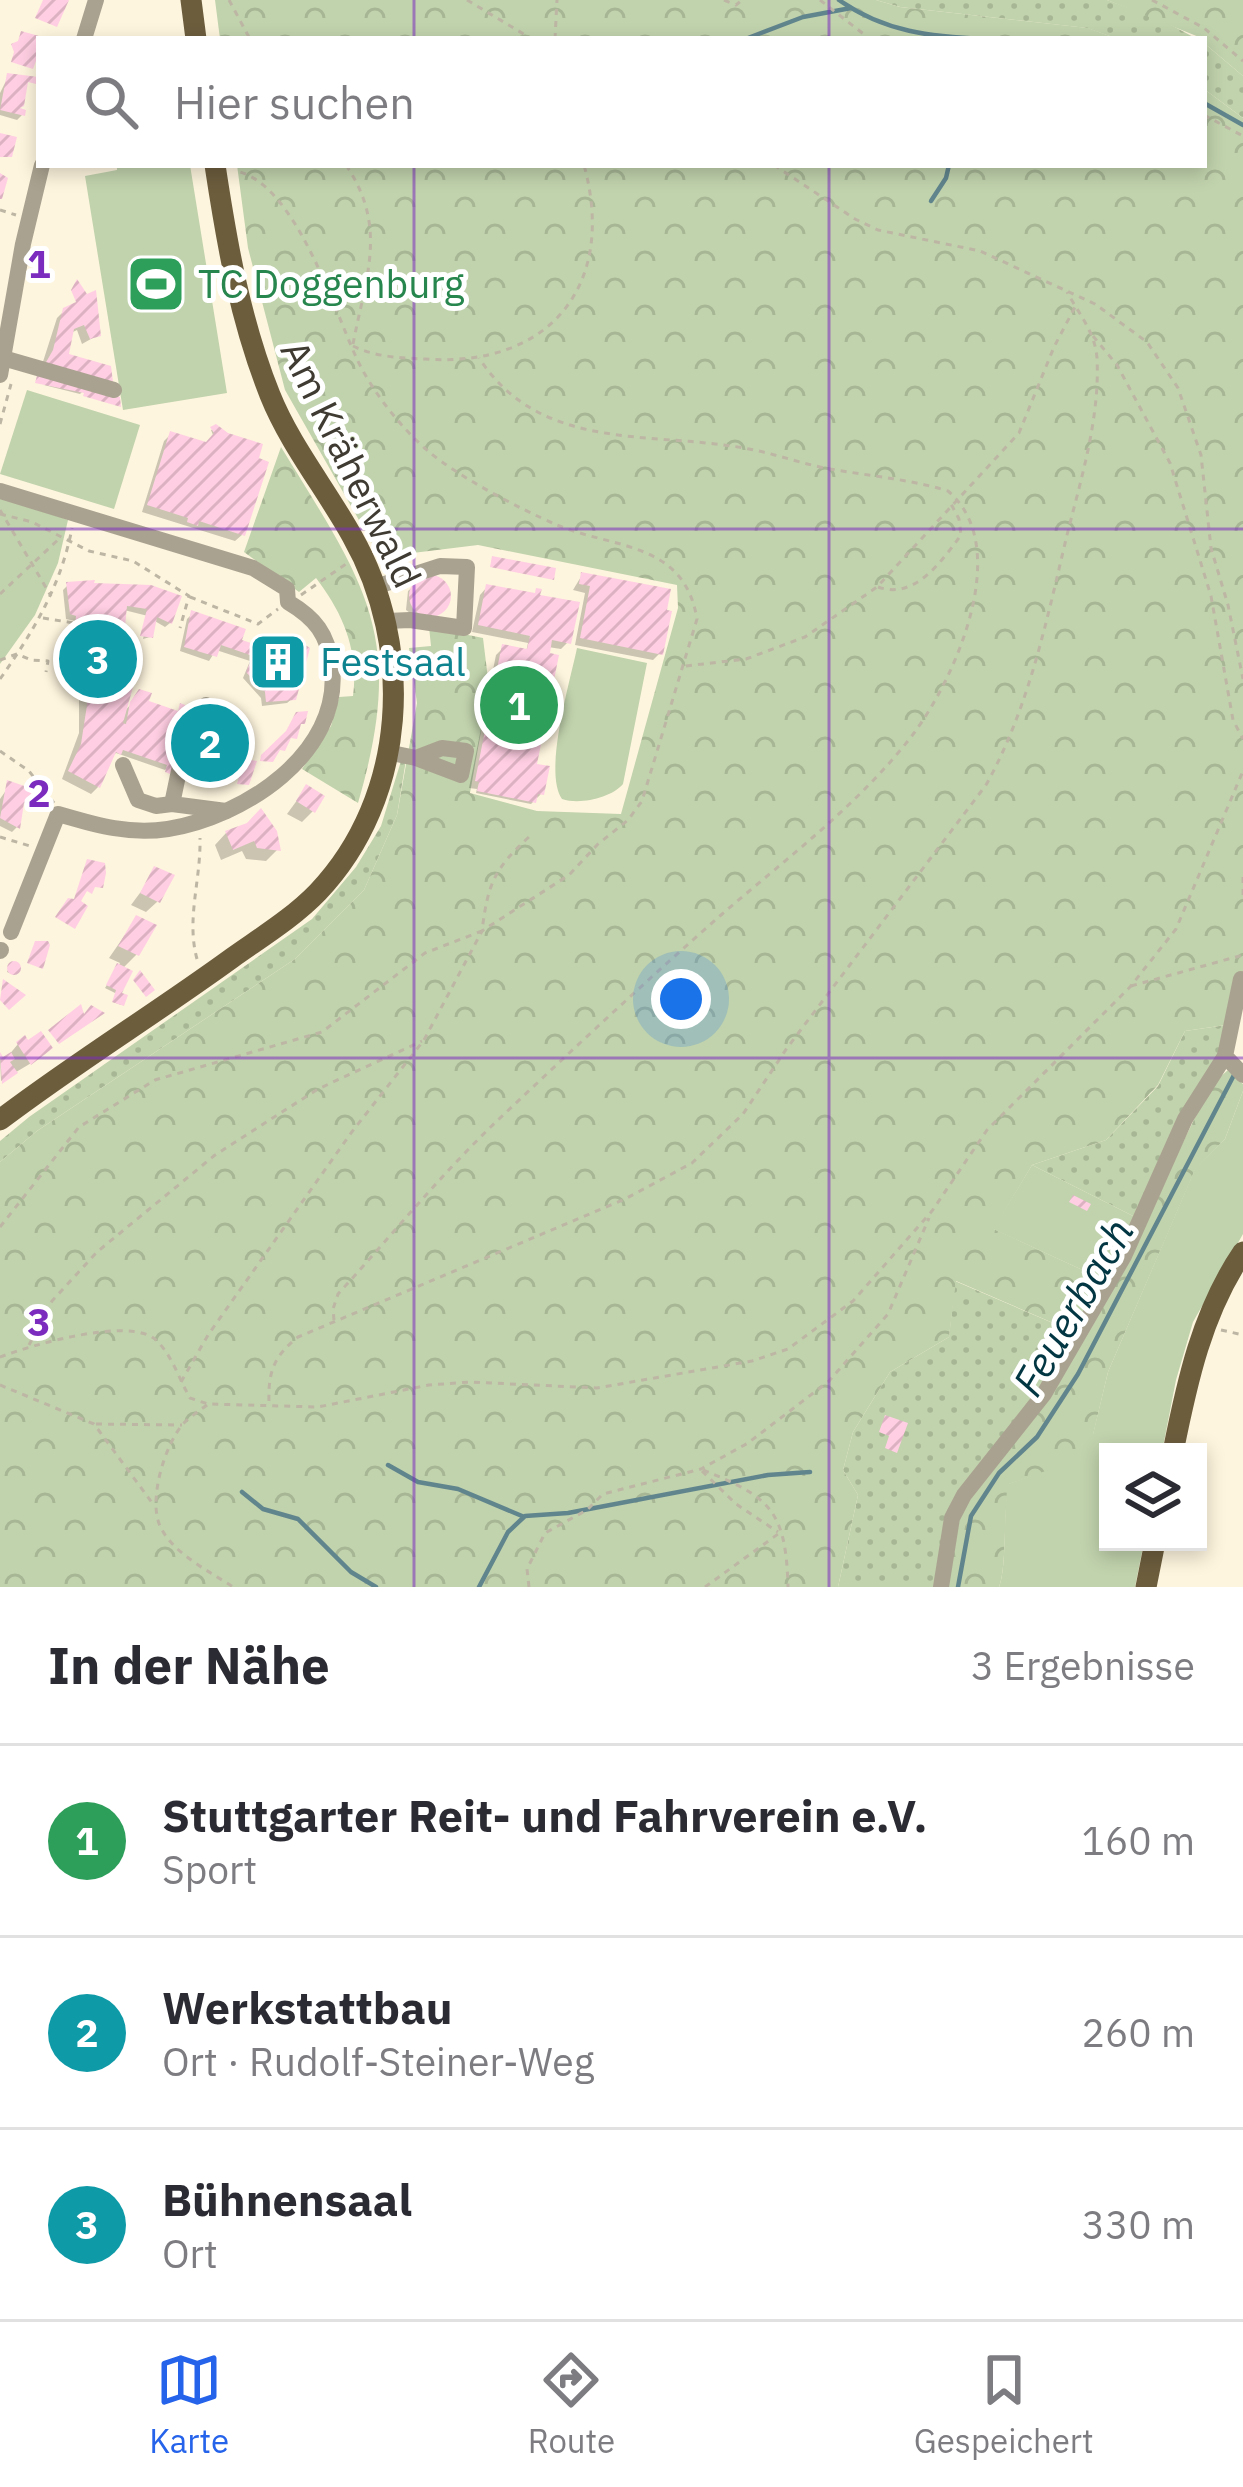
<!DOCTYPE html>
<html lang="de">
<meta charset="utf-8">
<style>
body{margin:0;font-family:"IBM Plex Sans",sans-serif;background:#f7f7f7;color:#2b2b33}
.controls{position:absolute;right:36px;bottom:36px;display:grid;overflow:hidden;border-radius:0px;box-shadow:0 6px 18px #0003}
.controls button{width:108px;height:108px;display:grid;place-items:center;padding:0;border:0;border-bottom:3px solid #e1e1e2;background:#fff;color:#2b2b33;font:60px sans-serif}
.you{position:absolute;left:681px;top:999px;width:42px;height:42px;margin:-30px;border:9px solid #fff;border-radius:50%;background:#1a73e8;box-shadow:0 0 0 18px #1a73e833}
.badge{display:grid;place-items:center;width:78px;height:78px;border-radius:50%;background:#2563eb;color:#fff;font-size:39px;font-weight:700}
.pin{position:absolute;translate:-50% -50%;border:6px solid #fff;box-shadow:0 3px 12px #0006}
.list{margin:0;padding:0;list-style:none}
h2{display:flex;justify-content:space-between;align-items:center;height:156px;margin:0;padding:0 48px;font-size:51px}
h2 small{font-size:39px;font-weight:400;color:#7c7c81}
.list li{display:grid;grid-template-columns:78px 1fr auto;gap:36px;align-items:center;box-sizing:border-box;height:192px;padding:0 48px;border-top:3px solid #e1e1e2}
.list b{display:block;font-size:45px;white-space:nowrap}
.list p{margin:0;font-size:39px;white-space:nowrap;color:#7c7c81}
.list em{font-size:39px;font-style:normal;color:#7c7c81}
.icon{flex:none;width:66px;height:66px;fill:none;stroke:currentColor;stroke-width:2;stroke-linecap:round;stroke-linejoin:round}
.map{position:relative;flex:none;width:1243px;height:1587px;overflow:hidden}
.search{position:absolute;background:#fff;box-shadow:0 6px 18px #0003;left:36px;right:36px;top:36px;height:132px;display:flex;align-items:center;gap:30px;box-sizing:border-box;padding:0 42px;border-radius:0px;color:#7c7c81;font-size:45px}
.sheet{height:732px;background:#fff}
nav{display:flex;justify-content:space-around;align-items:center;box-sizing:border-box;height:168px;border-top:3px solid #e1e1e2;background:#fff;font-size:33px;color:#7c7c81}
nav a{display:grid;justify-items:center;gap:6px}
nav .on{color:#2563eb}
.map>svg:first-child{display:block}
</style>
<div class="map">
<svg width="1243" height="1587" viewBox="0 0 1243 1587">
<defs>
<pattern id="grass-dots" width="8" height="8" patternUnits="userSpaceOnUse" patternTransform="scale(3)"><rect width="8" height="8" fill="#c1d3ad"/><path d="M2 2h.1M6 6h.1" fill="none" stroke="#a7b695" stroke-width="1.8" stroke-linecap="round"/></pattern>
<pattern id="forest-crowns" width="20" height="18" patternUnits="userSpaceOnUse" patternTransform="scale(3)"><rect width="20" height="18" fill="#c1d3ad"/><path d="M2 6a3 3 0 1 1 6 0M12 15a3 3 0 1 1 6 0" fill="none" stroke="#a7b695"/></pattern>
<pattern id="building-hatch" width="6" height="6" patternUnits="userSpaceOnUse" patternTransform="scale(3)"><rect width="6" height="6" fill="#ffcee2"/><path d="M-1 1l2-2M0 6l6-6M5 7l2-2" fill="none" stroke="#dcb2c2"/></pattern>
</defs>
<rect width="100%" height="100%" fill="#fef5de"/>
<!-- grass -->
<g fill="url(#grass-dots)">
<polygon points="876,0 1107,0 1162,20 1197,39 1118,39 1087,28 900,7"/>
<polygon points="1204,43 1243,76 1243,118 1204,89"/>
<polygon points="406,760 397,815 364,890 295,959 37,1131 0,1162 0,1141 29,1117 312,919 356,867 381,826 401,761"/>
<polygon points="1226,1025 1221,1053 1137,1218 1032,1165 1106,1140 1158,1086 1185,1031"/>
<polygon points="955,1281 1074,1332 935,1587 838,1587 858,1495 843,1470 853,1432 890,1372 949,1337"/>
</g>
<!-- forest -->
<g fill="url(#forest-crowns)">
<polygon points="215,0 876,0 900,7 1088,28 1118,39 220,39"/>
<polygon points="1107,0 1243,0 1243,76 1204,43 1204,39"/>
<polygon points="1204,89 1243,118 1243,999 1226,1025 1185,1031 1158,1085 1106,1140 1032,1165 994,1229 1102,1279 1074,1332 956,1281 949,1337 890,1372 853,1432 843,1470 858,1495 838,1587 0,1587 0,1162 37,1131 295,959 364,890 397,815 417,703 409,648 431,646 429,627 483,638 489,687 470,793 537,811 621,814 678,608 677,585 478,545 380,557 285,390 248,248 237,165 1204,165"/>
<path d="M281,447C366,586 407,635 358,803L302,769L331,726L339,697L353,696C359,651 343,613 316,578L299,592L244,552Z"/>
<path d="M1228,1070L1243,1084V1091L1225,1139L1195,1170L1108,1372L1093,1435L1060,1467L1009,1484C1003,1512 1007,1567 999,1587H945L957,1517L1025,1425L1156,1197L1211,1085Z"/>
</g>
<!-- green -->
<g fill="#c1d3ad">
<polygon points="117,165 190,165 227,393 123,410 85,176 117,170"/>
<polygon points="27,390 140,425 114,509 0,474"/>
<polygon points="0,494 68,520 58,563 35,615 0,664"/>
<path d="M577,648L647,663L623,784C611,798 580,805 562,799C543,772 570,682 577,648Z"/>
<path d="M1243,1091V1234L1193,1322L1176,1380L1162,1452H1108V1542H1144L1135,1587H999C1007,1567 1003,1512 1008,1484L1060,1466L1093,1434L1108,1372L1195,1169L1225,1139Z"/>
<polygon points="1032,1165 1137,1218 1102,1279 993,1229"/>
</g>
<!-- shadow -->
<g fill="#0003" fill-rule="evenodd">
<polygon points="8,77 17,110 22,115 17,120 0,115 0,93"/>
<polygon points="65,310 98,335 82,344 77,330 71,333 65,357 82,392 80,394 44,385 47,375 40,371 57,318"/>
<polygon points="216,428 243,534 235,541 142,512 164,441 171,434 206,445 215,440 211,430"/>
<polygon points="582,575 660,653 653,660 575,645 585,593 573,590"/>
<polygon points="422,579 441,581 448,598 430,620 421,621 406,610 408,591"/>
<path d="M68,585L150,588L170,623L165,627L153,620L150,637L143,639L148,616L124,610V641L118,664L70,663V669L117,670L123,713L134,701L147,699L170,765L165,770L116,753L109,759L98,787L91,794L62,779L79,733V691H71L68,674L72,650L78,643H72L75,621L66,619L63,590ZM102,643L116,644V658L104,659Z"/>
<polygon points="487,587 568,642 561,649 548,647 533,766 542,793 531,804 476,793 477,789 469,788 496,655 503,648 526,652 528,643 472,632 480,595"/>
<polygon points="192,614 239,642 257,648 293,698 287,703 262,706 261,698 243,678 250,661 216,650 209,661 180,651 187,619"/>
<polygon points="209,717 207,776 202,781 181,775 196,758 204,736 198,733"/>
<polygon points="306,788 313,811 302,822 287,814"/>
<polygon points="7,789 16,814 17,827 12,832 0,826 0,799"/>
<polygon points="274,832 277,850 266,861 246,859 242,851 221,860 215,845 226,833"/>
<polygon points="157,870 158,901 146,912 131,905"/>
<polygon points="136,919 137,954 122,969 121,1005 113,1002 117,994 105,988 120,963 109,958"/>
<polygon points="11,963 18,966 14,975 7,972"/>
<polygon points="18,1044 38,1059 1,1081 0,1058 3,1062"/>
</g>
<g fill="none" stroke-linecap="round" stroke-linejoin="round">
<!-- stream -->
<g stroke="#61858d" stroke-width="4.5">
<path d="M839,0C884,32 932,37 986,39"/>
<polyline points="748,38 803,17 851,8"/>
<polyline points="1204,103 1243,125"/>
<polyline points="931,201 946,178 949,165"/>
<polyline points="388,1465 418,1482 458,1489 522,1516"/>
<polyline points="242,1492 263,1509 298,1519 351,1572 376,1587"/>
<polyline points="479,1587 508,1532 525,1516 568,1513 768,1475 810,1472"/>
<polyline points="958,1587 971,1516 999,1473 1037,1437 1078,1374 1234,1075"/>
</g>
</g>
<!-- building -->
<g fill="url(#building-hatch)" fill-rule="evenodd">
<polygon points="43,0 69,0 57,27 35,18"/>
<polygon points="21,31 39,36 39,53 33,69 11,62 14,52 11,44 18,41"/>
<polygon points="7,73 38,77 36,84 28,82 24,106 20,108 26,110 25,116 0,110"/>
<polygon points="0,133 17,137 12,157 0,157"/>
<polygon points="0,173 8,178 2,199 0,199"/>
<polygon points="77,279 87,294 96,290 101,336 90,339 84,325 74,329 69,354 111,366 113,382 45,364 53,350 63,308 76,302 71,290"/>
<polygon points="38,372 120,397 121,407 83,396 84,393 35,383"/>
<polygon points="216,424 228,433 263,444 259,458 269,462 245,536 199,521 198,526 187,522 188,518 147,505 170,431 206,442 214,433 210,427"/>
<polygon points="492,556 556,568 554,580 490,567"/>
<polygon points="581,572 671,589 667,610 672,611 663,655 580,638 590,586 579,584"/>
<circle cx="430" cy="596" r="21"/>
<path d="M95,580L94,583L151,585L182,596L172,624L157,617L153,638L140,636L147,609L127,606L124,638H128L120,663V683L133,687L123,723L126,724L130,702L139,689L152,693L149,701L178,711L180,703L193,708L170,774L165,772L167,765L123,750L121,755L116,752L100,788L68,771L81,744L87,705V687H76L71,668L76,616L70,614L66,582ZM105,640H120V654L107,656Z"/>
<polygon points="486,584 535,593 536,588 542,589 540,595 580,602 571,644 552,640 550,653 559,655 537,764 550,766 544,795 538,794 536,803 477,791 479,782 475,781 502,644 527,649 530,636 478,625"/>
<polygon points="191,610 246,629 242,640 257,645 289,634 310,648 296,700 266,702 265,692 246,672 253,656 221,645 217,657 184,647"/>
<polygon points="308,711 305,724 301,724 297,739 291,738 285,751 280,750 273,762 260,761 261,755 286,731 296,712"/>
<polygon points="208,714 228,720 212,759 216,762 210,778 184,770 189,753 197,755 200,749 207,731 201,727"/>
<polygon points="244,759 257,761 249,785 237,784"/>
<polygon points="7,780 33,789 30,797 34,798 38,787 48,798 44,810 24,803 20,829 0,818"/>
<polygon points="306,784 325,796 315,813 296,801"/>
<polygon points="261,808 277,831 281,851 257,848 254,841 233,850 225,831 247,823"/>
<polygon points="87,859 105,863 106,873 103,888 95,887 92,894 87,891 81,901 88,906 75,929 55,917 68,898 74,899"/>
<polygon points="154,866 175,875 160,903 140,893"/>
<polygon points="136,915 157,925 139,956 118,946"/>
<polygon points="35,941 48,941 50,945 43,969 27,963"/>
<circle cx="14" cy="968" r="7"/>
<polygon points="117,963 133,971 122,993 128,995 124,1006 112,1002 116,990 106,985"/>
<polygon points="140,970 155,990 146,997 133,980"/>
<polygon points="3,979 26,995 9,1010 0,1000"/>
<polygon points="81,1004 84,1014 91,1005 105,1013 59,1044 48,1030"/>
<polygon points="41,1031 53,1048 31,1065 16,1042 25,1035 28,1040"/>
<polygon points="0,1052 3,1057 11,1052 15,1059 10,1062 18,1073 2,1084"/>
<polygon points="1073,1195 1091,1204 1087,1211 1069,1202"/>
<polygon points="885,1415 908,1423 897,1453 885,1448 889,1436 879,1432"/>
</g>
<g fill="none" stroke-linecap="round" stroke-linejoin="round">
<!-- path -->
<g stroke="#bdb6a4" stroke-width="3" stroke-dasharray="6 6" stroke-linecap="butt">
<polyline points="229,0 250,39"/>
<polyline points="467,0 532,39"/>
<polyline points="724,0 736,5 742,0"/>
<polyline points="820,0 870,39"/>
<polyline points="1152,0 1204,28 1243,61"/>
<polyline points="555,39 557,0"/>
<polyline points="1204,115 1243,136"/>
<path d="M346,165C388,227 366,276 353,344"/>
<polyline points="774,165 855,219 878,230 980,251 1095,304 1147,342 1178,388 1201,455 1211,548 1228,605 1243,679"/>
<polyline points="0,210 16,215"/>
<polyline points="1093,336 1117,365 1170,463 1211,596 1233,720 1243,739"/>
<path d="M353,346C375,357 401,358 425,359C550,368 617,285 584,165"/>
<polyline points="0,424 11,384"/>
<polyline points="0,510 51,596"/>
<polyline points="0,514 32,522 89,551 133,561 189,596 180,628"/>
<path d="M878,587C915,600 941,562 961,535L959,519L951,504"/>
<polyline points="0,594 61,537"/>
<polyline points="301,595 346,564"/>
<polyline points="190,597 258,624 278,609"/>
<polyline points="43,618 74,623"/>
<polyline points="0,660 17,654 31,660 48,661 46,672"/>
<polyline points="686,666 746,659 805,637 877,587 1019,433 1054,347 1075,307"/>
<path d="M0,679C33,632 61,586 72,528"/>
<polyline points="0,751 29,771 54,803"/>
<polyline points="0,837 30,846"/>
<polyline points="1243,877 1243,895"/>
<path d="M197,959C186,919 201,880 200,838"/>
<polyline points="1131,986 1243,955"/>
<path d="M0,1227L79,1127L155,1080L322,1032L425,953L482,931C488,883 494,869 530,836"/>
<path d="M334,1320L333,1309L338,1294C391,1236 442,1173 499,1119C572,1050 646,981 721,915C787,858 861,803 914,733C955,678 1014,547 948,491C909,479 870,476 830,469C802,464 776,454 749,449C652,430 542,454 479,358"/>
<polyline points="1221,1330 1243,1335"/>
<polyline points="29,1345 52,1301 97,1252 215,1155 318,1089 422,1041"/>
<path d="M0,1357C32,1345 130,1316 156,1340C172,1355 179,1379 190,1398L208,1404L318,1407L429,1385L470,1382L597,1388L752,1361L788,1349L853,1301L932,1211L987,1130L1130,987L1176,929L1243,771"/>
<path d="M181,1382L208,1335L351,1133L424,1040L482,931L569,875L598,844L628,820L642,801L697,619C684,540 611,549 555,524C520,509 457,476 428,451C401,428 371,390 356,357C334,309 295,183 236,171"/>
<polyline points="0,1385 94,1424 153,1504"/>
<path d="M269,1401C268,1371 275,1355 298,1337L625,1199L692,1163L743,1114L787,1048L986,785C1030,706 1047,618 1068,531C1082,476 1100,416 1097,358C1095,332 1079,314 1067,292"/>
<path d="M207,1405C199,1411 191,1416 184,1423C165,1443 147,1502 161,1528C174,1554 209,1571 233,1587"/>
<polyline points="96,1424 182,1425"/>
<path d="M703,1470C770,1497 786,1510 788,1587"/>
<polyline points="702,1471 736,1504 778,1532"/>
<polyline points="529,1587 527,1569 545,1533 587,1510 603,1494 701,1469 748,1443 829,1381 888,1314 929,1218"/>
<polyline points="705,1587 778,1534"/>
</g>
<!-- minor -->
<g stroke="#aaa290" stroke-width="16">
<polyline points="84,39 96,0"/>
<polyline points="3,358 114,390"/>
<polyline points="0,375 23,244 42,165"/>
<path d="M0,491L253,568L287,589L288,602C315,618 328,634 332,667C342,754 243,817 168,829C128,835 96,825 58,814L11,932"/>
<polyline points="375,587 440,566 467,567 464,628 410,620 387,621"/>
<polyline points="206,705 181,761 172,804 226,811"/>
<polyline points="387,752 416,758 461,775 466,751 442,748 416,758"/>
<polyline points="123,765 138,800 156,806 172,804"/>
<polyline points="0,951 1,950"/>
<polyline points="1241,979 1225,1056 1243,1075"/>
<polyline points="941,1587 952,1518 964,1495 1044,1394 1124,1256 1185,1119 1225,1056"/>
</g>
<!-- major -->
<g stroke="#6c5d3d" stroke-width="21">
<polyline points="191,0 196,39"/>
<path d="M0,1120C75,1063 155,1014 232,958C260,938 293,918 318,892C408,797 415,647 352,536C326,489 290,445 270,395C240,320 227,244 215,165"/>
<path d="M1173,1452C1187,1382 1202,1312 1243,1252"/>
<polyline points="1146,1587 1155,1542"/>
</g>
</g>
<!-- grid -->
<path fill="none" stroke="#7b2cbf" stroke-width="3" stroke-opacity="0.55" d="M414,0V39M829,0V39M414,165V1587M829,165V1587M0,529H1243M0,1058H1243"/>
<!-- icons -->
<defs>
<symbol id="stadium-square" viewBox="-11 -11 22 22"><rect x="-9" y="-9" width="18" height="18" rx="4" fill="#2e9e5b" stroke="#fff"/><path d="M0-5a6.5 5 0 1 0 0 10a6.5 5 0 1 0 0-10ZM-3.5-1.8h7v3.6h-7Z" fill="#fff"/></symbol>
<symbol id="building-square" viewBox="-11 -11 22 22"><rect x="-9" y="-9" width="18" height="18" rx="4" fill="#0f9aa8" stroke="#fff"/><path d="M-4-6H4V6H1V3H-1V6H-4ZM-2.5-4.3h1.7v1.8h-1.7ZM.8-4.3h1.7v1.8H.8ZM-2.5-1h1.7V.8h-1.7ZM.8-1h1.7V.8H.8Z" fill="#fff"/></symbol>
</defs>
<g fill-rule="evenodd">
<use href="#stadium-square" x="123" y="251" width="66" height="66"/>
<use href="#building-square" x="245" y="629" width="66" height="66"/>
</g>
<g text-anchor="middle" stroke-width="10" stroke-linejoin="round" paint-order="stroke">
<!-- leisure labels -->
<g font-size="39" fill="#27864d" stroke="#fff" text-anchor="start">
<text x="198" y="298">TC Doggenburg</text>
</g>
<!-- street labels -->
<g font-size="39" fill="#3f3b32" stroke="#fff">
<text transform="translate(351 464) rotate(64)" y="14">Am Kräherwald</text>
</g>
<!-- culture labels -->
<g font-size="39" fill="#0d838f" stroke="#fff" text-anchor="start">
<text x="320" y="676">Festsaal</text>
</g>
<!-- water labels -->
<g font-size="42" font-style="italic" fill="#023642" stroke="#fff">
<text transform="translate(1073 1307) rotate(-60)" y="15">Feuerbach</text>
</g>
</g>
<g font-size="39" text-anchor="middle" font-weight="bold" fill="#7b2cbf" stroke="#fff" stroke-width="10" stroke-linejoin="round" paint-order="stroke">
<text x="39" y="278">1</text>
<text x="39" y="807">2</text>
<text x="39" y="1336">3</text>
</g>
</svg>
<div class="controls">
<button><svg class="icon" aria-label="layers" viewBox="0 0 24 24"><path d="M12 4l9 5-9 5-9-5zM3 14l9 5 9-5"/></svg></button>
</div>
<div class="you"></div>
<div class="pin badge" style="left:519px;top:705px;background:#2e9e5b">1</div>
<div class="pin badge" style="left:210px;top:743px;background:#0f9aa8">2</div>
<div class="pin badge" style="left:98px;top:659px;background:#0f9aa8">3</div>
<div class="search"><svg class="icon" aria-label="search" viewBox="0 0 24 24"><circle cx="10" cy="10" r="6"/><path d="M15 15l6 6"/></svg>Hier suchen</div>
</div>
<section class="sheet">
<h2>In der Nähe<small>3 Ergebnisse</small></h2>
<ul class="list">
<li><span class="badge" style="background:#2e9e5b">1</span><div><b>Stuttgarter Reit- und Fahrverein e.V.</b><p>Sport</p></div><em>160 m</em></li>
<li><span class="badge" style="background:#0f9aa8">2</span><div><b>Werkstattbau</b><p>Ort · Rudolf-Steiner-Weg</p></div><em>260 m</em></li>
<li><span class="badge" style="background:#0f9aa8">3</span><div><b>Bühnensaal</b><p>Ort</p></div><em>330 m</em></li>
</ul>
</section>
<nav>
<a class="on"><svg class="icon" aria-label="map" viewBox="0 0 24 24"><path d="M3 6l6-2 6 2 6-2v14l-6 2-6-2-6 2zM9 4v14M15 6v14"/></svg>Karte</a>
<a><svg class="icon" aria-label="directions" viewBox="0 0 24 24"><path d="M12 3l9 9-9 9-9-9zM9 14v-3h6M13 9l2 2-2 2"/></svg>Route</a>
<a><svg class="icon" aria-label="saved" viewBox="0 0 24 24"><path d="M7 4h10v16l-5-4-5 4z"/></svg>Gespeichert</a>
</nav>
